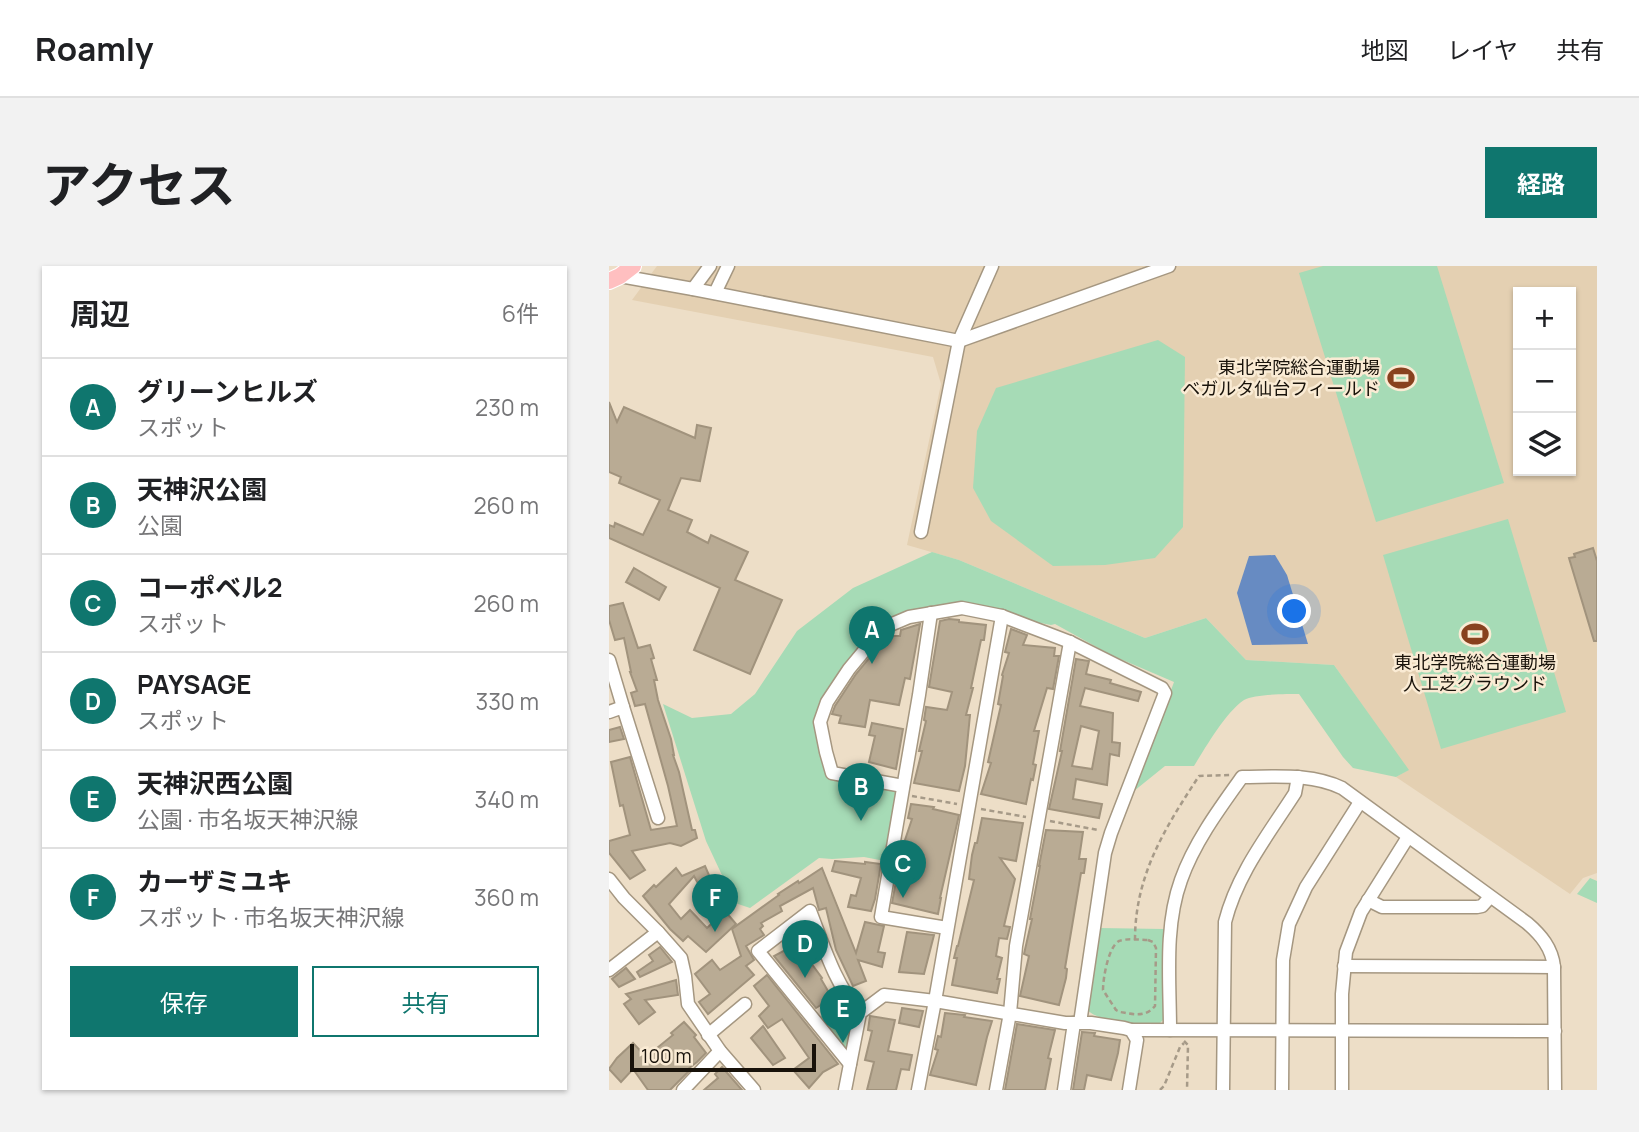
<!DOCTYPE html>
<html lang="ja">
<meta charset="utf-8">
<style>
body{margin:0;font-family:Manrope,"Noto Sans JP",sans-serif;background:#f2f2f2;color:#202124}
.controls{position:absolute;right:21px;top:21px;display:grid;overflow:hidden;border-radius:0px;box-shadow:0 2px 5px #0004}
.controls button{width:63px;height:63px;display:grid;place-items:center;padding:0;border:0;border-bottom:2px solid #e0e0e0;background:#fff;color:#202124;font:35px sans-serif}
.scale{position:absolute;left:21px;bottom:18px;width:186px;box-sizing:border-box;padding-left:7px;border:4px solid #18120a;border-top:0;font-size:19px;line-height:24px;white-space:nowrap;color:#18120a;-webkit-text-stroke:5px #faebd4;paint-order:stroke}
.you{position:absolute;left:686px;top:346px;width:24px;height:24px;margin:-18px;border:5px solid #fff;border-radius:50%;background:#1a73e8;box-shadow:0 0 0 10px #1a73e833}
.badge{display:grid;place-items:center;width:46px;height:46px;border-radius:50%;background:#0f766e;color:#fff;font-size:23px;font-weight:700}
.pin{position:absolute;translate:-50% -58px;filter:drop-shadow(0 2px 4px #0008)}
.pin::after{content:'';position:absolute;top:37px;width:24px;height:21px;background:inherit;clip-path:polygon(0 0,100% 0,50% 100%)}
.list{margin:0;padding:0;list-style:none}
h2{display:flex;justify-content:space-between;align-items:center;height:91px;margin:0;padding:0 28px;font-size:30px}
h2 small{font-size:23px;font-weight:400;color:#757577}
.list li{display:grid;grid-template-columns:46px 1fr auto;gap:21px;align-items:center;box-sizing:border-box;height:98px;padding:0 28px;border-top:2px solid #e0e0e0}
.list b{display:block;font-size:26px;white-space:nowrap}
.list p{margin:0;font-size:23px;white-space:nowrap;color:#757577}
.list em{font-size:23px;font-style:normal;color:#757577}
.actions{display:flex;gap:14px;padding:21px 28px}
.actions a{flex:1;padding:16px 0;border:2px solid #0f766e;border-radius:0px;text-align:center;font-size:24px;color:#0f766e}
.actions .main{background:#0f766e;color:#fff}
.icon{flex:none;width:38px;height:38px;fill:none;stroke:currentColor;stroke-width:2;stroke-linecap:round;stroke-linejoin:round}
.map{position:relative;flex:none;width:988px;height:824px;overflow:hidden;border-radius:0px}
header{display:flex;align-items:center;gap:42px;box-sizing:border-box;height:98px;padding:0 35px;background:#fff;border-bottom:2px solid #e0e0e0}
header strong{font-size:33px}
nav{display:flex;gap:38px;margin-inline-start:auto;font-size:24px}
.intro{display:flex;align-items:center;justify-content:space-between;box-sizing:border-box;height:168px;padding:0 42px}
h1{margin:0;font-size:49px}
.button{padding:18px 32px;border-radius:0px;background:#0f766e;color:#fff;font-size:24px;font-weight:700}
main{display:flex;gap:42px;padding:0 42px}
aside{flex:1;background:#fff;border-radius:0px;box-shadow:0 2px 5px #0004}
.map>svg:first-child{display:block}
</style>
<header>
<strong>Roamly</strong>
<nav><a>地図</a><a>レイヤ</a><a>共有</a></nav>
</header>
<div class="intro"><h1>アクセス</h1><a class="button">経路</a></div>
<main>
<aside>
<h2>周辺<small>6件</small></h2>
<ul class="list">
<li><span class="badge">A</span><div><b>グリーンヒルズ</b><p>スポット</p></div><em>230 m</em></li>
<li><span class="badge">B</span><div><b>天神沢公園</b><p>公園</p></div><em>260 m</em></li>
<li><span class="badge">C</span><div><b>コーポベル2</b><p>スポット</p></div><em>260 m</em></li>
<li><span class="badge">D</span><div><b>PAYSAGE</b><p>スポット</p></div><em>330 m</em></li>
<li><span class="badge">E</span><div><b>天神沢西公園</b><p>公園 · 市名坂天神沢線</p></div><em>340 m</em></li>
<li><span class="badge">F</span><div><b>カーザミユキ</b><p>スポット · 市名坂天神沢線</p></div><em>360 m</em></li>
</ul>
<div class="actions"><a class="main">保存</a><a>共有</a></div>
</aside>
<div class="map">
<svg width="988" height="824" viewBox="0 0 988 824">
<rect width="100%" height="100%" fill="#eddec7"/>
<!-- built -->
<path fill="#e4d0b2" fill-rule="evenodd" d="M48,0H988V607L974,612L961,628L787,511L799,504L725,399L637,394L597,352L536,372L350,294L298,279L332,118L324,91L23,34ZM909,26H962V205H909Z"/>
<!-- green -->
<g fill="#a6dbb6">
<polygon points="714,0 828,0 895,217 767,256 690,7"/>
<polygon points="549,74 576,91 574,261 546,292 496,299 444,300 382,255 364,222 368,165 387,122"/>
<polygon points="899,253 957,446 832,483 774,289"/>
<path d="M323,286L350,294L536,372L597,352L637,394L725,399L800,504L787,511L744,502L734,491L690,428C678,428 645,428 635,434C616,447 597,481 585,500H556L525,525L565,416L502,389L446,358L442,359L353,342L274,362L211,456L223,507L294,520L281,596L255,591L223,593L210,592L141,642L126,637L97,575L54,438L83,452L122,448L146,428L188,365L244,322Z"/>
<polygon points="981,612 988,615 988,637 968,628"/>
<path d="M490,662L555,663V753L549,759C530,759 492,757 478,744Z"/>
<polygon points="239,732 251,747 241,798 205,755"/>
</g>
<!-- water -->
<polygon fill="#678bc2" points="666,289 678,309 699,378 643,379 628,327 640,290"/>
<!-- building -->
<g fill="#b9ab94" stroke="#a1937d" stroke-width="2" fill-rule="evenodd">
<polygon points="0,136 8,156 15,141 86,172 88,159 102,162 91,215 72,212 59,244 83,254 78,266 99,277 102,269 139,286 126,314 173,334 141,408 85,384 111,322 0,272 0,259 5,261 6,257 34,269 51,234 10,217 12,211 0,206"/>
<polygon points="984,282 988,295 988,375 985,375 960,292 966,291 965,288"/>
<polygon points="25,302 57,321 50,334 17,316"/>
<polygon points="14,337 29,382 41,379 45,392 42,393 48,414 45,414 49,434 62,473 65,489 64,489 70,506 83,564 86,564 88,572 72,580 61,577 23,585 36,604 21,613 0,587 0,575 21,569 14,539 11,540 2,496 21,491 42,564 68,560 59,520 36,438 26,440 22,427 28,425 21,406 22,406 15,372 6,374 0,354 0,340"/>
<polygon points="340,353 350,354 350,356 377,359 375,374 372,374 362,422 364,422 357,449 361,449 356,500 350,525 305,517 313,485 310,485 317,455 315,454 317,441 338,444 343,426 320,421 331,355"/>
<polygon points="311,358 301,413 296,412 290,439 261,434 256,461 230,457 232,450 223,448 226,440 247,408 261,391 265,392 268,383 279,370 291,370 292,364"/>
<polygon points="402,363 418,369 414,379 446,382 445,390 450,390 444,423 438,422 425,465 430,465 424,498 427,499 424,514 422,513 417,538 372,528 382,497 379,496 392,439 389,438 394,410 393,409 400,387 396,386"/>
<path d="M467,393L480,395L477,408L502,414L501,417L532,426L529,435L476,422L471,440L504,447L503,476L511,477L510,490L501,488L498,519L467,513L464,533L493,538L490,552L440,543L453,485H451ZM472,460L490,465L483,503L463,500Z"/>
<polygon points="263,457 294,463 287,503 260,496 266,470 260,469"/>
<polygon points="11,461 15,473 0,476 0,464"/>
<polygon points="302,538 325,541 324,543 350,549 331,632 332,632 329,648 283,637 293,583 303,553 299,552"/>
<polygon points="373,552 414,557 407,595 391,592 406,613 395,660 401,661 398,673 390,672 387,690 393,692 388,713 391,713 388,727 343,719 348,692 345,692 348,680 349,680 365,614 360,613 363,589 366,577 368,577"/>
<polygon points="437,564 474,566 470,593 477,593 475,607 472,607 456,702 458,703 457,712 450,739 411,730 420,690 415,688 423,653 421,653 431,600 430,600"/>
<polygon points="226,595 256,598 256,596 272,598 266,633 262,645 239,641 242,629 247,630 252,612 223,605"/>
<polygon points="96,600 105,621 108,619 120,636 109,643 93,625 85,610 60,638 72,653 81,644 98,662 116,645 127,658 97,686 79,670 74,675 61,663 34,630 45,619 47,621 67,602 73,610"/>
<polygon points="213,602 247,687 256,656 275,660 269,686 276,687 273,701 249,694 257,715 244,720 227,684 217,642 210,644 204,622 171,640 173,645 152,657 154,660 151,663 155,669 137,680 145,694 137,700 145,709 99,748 90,736 101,728 86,708 103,694 111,704 132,690 123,663 170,629 169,628 189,615 190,617"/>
<polygon points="195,661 201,671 183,681 178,674"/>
<polygon points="298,666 325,669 315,708 290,706"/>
<polygon points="51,681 63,696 31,711 28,706 44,695 40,689"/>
<polygon points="180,682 193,703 202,697 213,712 212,713 223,732 207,742 165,690"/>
<polygon points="17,702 26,713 10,721 3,713"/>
<polygon points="158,709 229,798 214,806 200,822 184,804 200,792 173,753 159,762 150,750 160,740 145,720"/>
<polygon points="67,714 69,729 36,734 46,746 30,758 15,738 22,733 17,728"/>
<polygon points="293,742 314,745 310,761 290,757"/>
<polygon points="336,747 356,749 355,751 383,755 378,771 367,819 321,809 329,784 326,783 329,770 332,771"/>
<polygon points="261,750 286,754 279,785 303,789 300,804 292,803 287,824 258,824 265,796 256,794 263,765 259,764"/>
<polygon points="75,756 87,769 85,771 97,787 88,796 79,803 81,804 61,824 39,824 24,803 12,816 0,803 8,792 24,777 37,791 64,769 62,767"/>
<polygon points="408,758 446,764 439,792 442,793 436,824 396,824"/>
<polygon points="154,760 176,792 164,799 142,772"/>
<polygon points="473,766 486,767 485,770 511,774 509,787 502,814 478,809 475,824 464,824"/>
<polygon points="113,801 133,824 95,824 109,812 106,808"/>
</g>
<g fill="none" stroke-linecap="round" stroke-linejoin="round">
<defs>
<g id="minor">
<polyline points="11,10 84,23 350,75 560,0"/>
<polyline points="84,23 101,0"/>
<polyline points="106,27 119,0"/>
<polyline points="312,266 350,75 383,0"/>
<polyline points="322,347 310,429 272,651 338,662"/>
<polyline points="0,394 14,441"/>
<polyline points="0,446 14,441 49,552"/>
<polyline points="294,520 223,507 217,486 211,456 218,436 240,403 274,362 300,351 353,342 393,350 461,376 553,422 556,427 502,567 496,587 471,757"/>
<polyline points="0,613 15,632 49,666 72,692 76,710 79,738 111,785 145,824"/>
<polyline points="759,634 773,641 868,641 873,640 881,631"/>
<polyline points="735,700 945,701"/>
<polyline points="0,704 49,666"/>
<polyline points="522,764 946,765"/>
<path d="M561,764C561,715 555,661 572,614C585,577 610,543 633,511C666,511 702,507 733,522L918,657C932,669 943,682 945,701L946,824"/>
<polyline points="99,769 136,738"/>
<path d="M241,798L149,685L201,645C215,681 226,718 251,747"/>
<polyline points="74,824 111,785"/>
<polyline points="236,824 251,747 275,729 326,735 456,757 482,757 515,762 522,764 528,774 520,824"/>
<polyline points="309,824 326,735 393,350"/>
<polyline points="387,824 401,747 407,680 461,376"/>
<polyline points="455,824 465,757"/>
<path d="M614,824L616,656C628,608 659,569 686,527L689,511"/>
<polyline points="673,824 674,694 680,658 697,621 751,536"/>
<polyline points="733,824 733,728 737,686 752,646 799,571"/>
</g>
<polyline id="major" points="0,15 11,10 24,0"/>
</defs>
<!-- minor casing -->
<use href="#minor" stroke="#a59781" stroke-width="15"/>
<!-- major casing -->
<use href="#major" stroke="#fff" stroke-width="18"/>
<!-- path -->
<g stroke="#a69a88" stroke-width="2.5" stroke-dasharray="5 3.5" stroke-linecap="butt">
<polyline points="303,530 348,538"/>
<polyline points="372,543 417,551"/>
<polyline points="441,555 489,564"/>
<path d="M526,674C526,609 556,562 590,510L621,509"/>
<path d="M539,674L544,676L547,682L546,740C536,752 524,748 511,746L507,744L494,724C494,713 499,681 510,675C518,672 531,674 539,674Z"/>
<polyline points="575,775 579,779 578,824"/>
<polyline points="551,824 555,820 571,781 575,777"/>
</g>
<!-- minor -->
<use href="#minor" stroke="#fff" stroke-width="12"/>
<!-- major -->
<use href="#major" stroke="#ffbfc0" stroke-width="16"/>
</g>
<!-- icons -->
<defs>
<symbol id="stadium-bare" viewBox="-9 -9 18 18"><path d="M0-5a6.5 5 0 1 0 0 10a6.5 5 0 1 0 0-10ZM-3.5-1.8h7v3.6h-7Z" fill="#88411e" stroke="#faebd4" stroke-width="2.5" paint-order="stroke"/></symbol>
</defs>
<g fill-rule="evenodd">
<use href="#stadium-bare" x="773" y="93" width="38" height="38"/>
<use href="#stadium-bare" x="847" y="349" width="38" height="38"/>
</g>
<g text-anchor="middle" stroke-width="5" stroke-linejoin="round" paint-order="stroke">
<!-- poi labels -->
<g font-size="18" fill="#18120a" stroke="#faebd4" text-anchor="end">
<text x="771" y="108">東北学院総合運動場<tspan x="771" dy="21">ベガルタ仙台フィールド</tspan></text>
<text x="866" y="403" text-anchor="middle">東北学院総合運動場<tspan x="866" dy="21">人工芝グラウンド</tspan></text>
</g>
</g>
</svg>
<div class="controls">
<button>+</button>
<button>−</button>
<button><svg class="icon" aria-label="layers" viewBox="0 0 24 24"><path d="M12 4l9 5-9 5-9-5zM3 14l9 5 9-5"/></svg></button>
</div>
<div class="scale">100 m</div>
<div class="you"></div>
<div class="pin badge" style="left:263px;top:398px">A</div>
<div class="pin badge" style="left:252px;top:555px">B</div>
<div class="pin badge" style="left:294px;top:632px">C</div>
<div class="pin badge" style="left:196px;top:712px">D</div>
<div class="pin badge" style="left:234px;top:777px">E</div>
<div class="pin badge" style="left:106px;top:666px">F</div>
</div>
</main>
